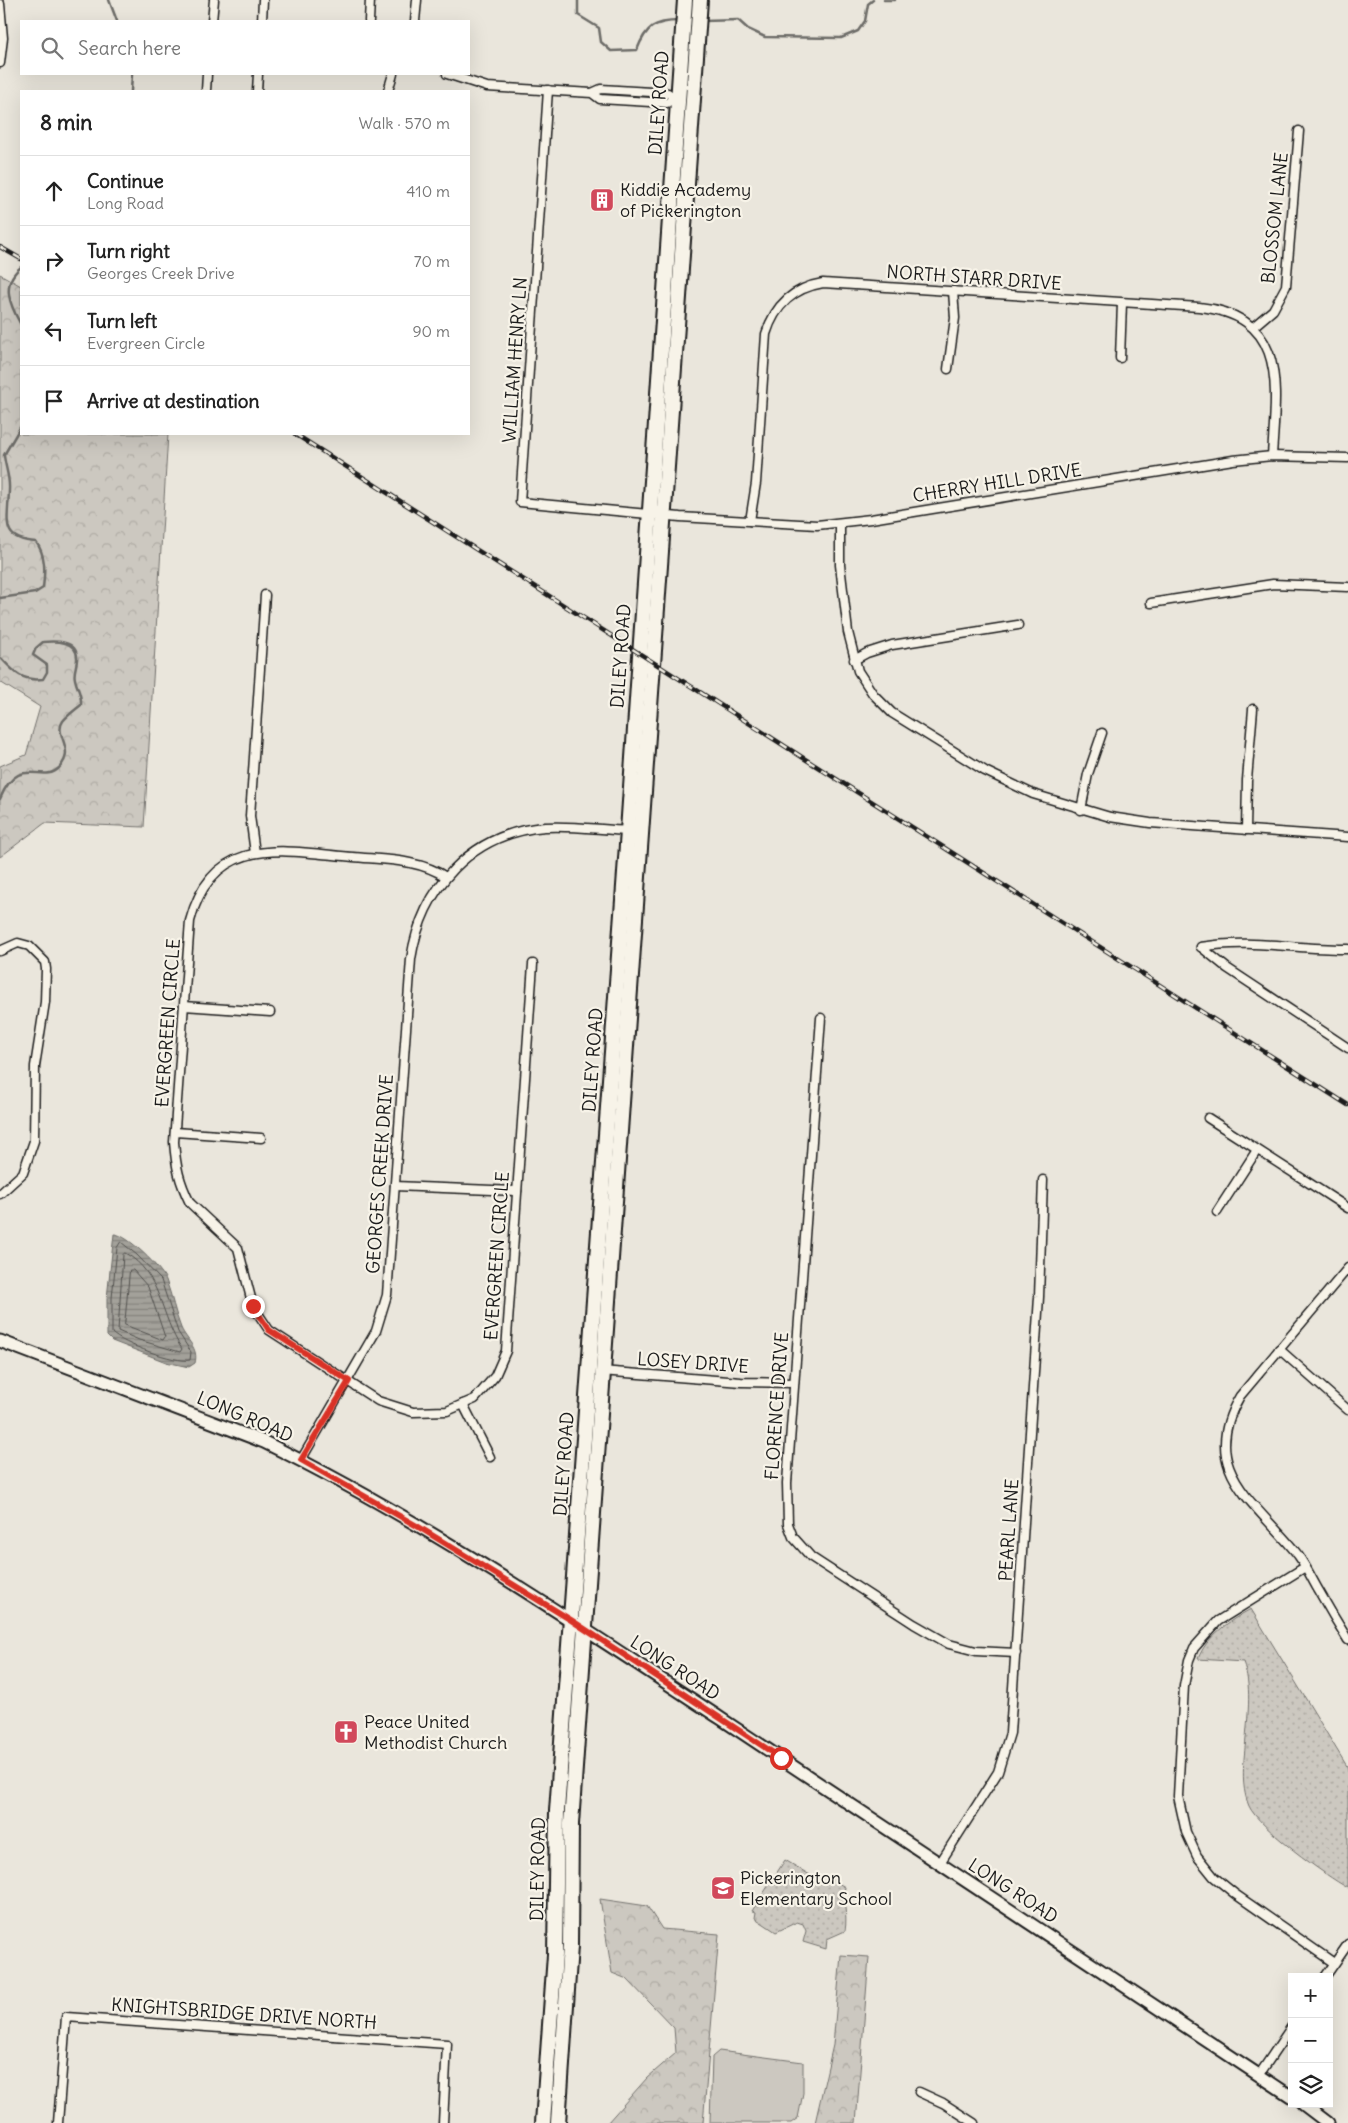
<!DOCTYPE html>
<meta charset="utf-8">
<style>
body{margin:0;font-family:Delius,sans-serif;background:#f2f2f2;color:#222}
.controls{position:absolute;right:15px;bottom:15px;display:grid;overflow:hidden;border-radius:0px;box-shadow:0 5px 20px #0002}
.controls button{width:45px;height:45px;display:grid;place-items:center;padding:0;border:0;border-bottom:1px solid #e0e0e0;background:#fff;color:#222;font:25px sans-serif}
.stop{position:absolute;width:15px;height:15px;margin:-11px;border:4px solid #d93025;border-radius:50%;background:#fff}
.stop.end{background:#d93025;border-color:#fff;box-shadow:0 1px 5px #0008}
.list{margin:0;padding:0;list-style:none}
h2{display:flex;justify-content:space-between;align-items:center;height:65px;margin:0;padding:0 20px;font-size:21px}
h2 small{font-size:16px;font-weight:400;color:#767676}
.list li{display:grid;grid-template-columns:32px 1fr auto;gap:15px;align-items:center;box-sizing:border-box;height:70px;padding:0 20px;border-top:1px solid #e0e0e0}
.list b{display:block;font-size:19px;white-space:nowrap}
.list p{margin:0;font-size:16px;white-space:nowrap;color:#767676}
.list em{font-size:16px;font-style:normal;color:#767676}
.icon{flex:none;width:28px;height:28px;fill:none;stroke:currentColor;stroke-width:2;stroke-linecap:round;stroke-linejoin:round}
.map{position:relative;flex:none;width:1348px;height:2123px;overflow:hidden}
.search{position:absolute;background:#fff;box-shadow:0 5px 20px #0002;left:20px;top:20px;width:450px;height:55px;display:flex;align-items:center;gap:12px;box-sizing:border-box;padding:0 18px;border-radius:0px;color:#767676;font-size:19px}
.panel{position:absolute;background:#fff;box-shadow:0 5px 20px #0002;left:20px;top:90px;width:450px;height:345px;border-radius:0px}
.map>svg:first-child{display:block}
</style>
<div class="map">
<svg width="1348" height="2123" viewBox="0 0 1348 2123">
<defs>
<pattern id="grass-dots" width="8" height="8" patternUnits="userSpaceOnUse" patternTransform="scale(1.25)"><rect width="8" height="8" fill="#ccc8c0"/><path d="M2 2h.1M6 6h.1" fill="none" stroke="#afaba4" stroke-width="1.8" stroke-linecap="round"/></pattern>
<pattern id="forest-crowns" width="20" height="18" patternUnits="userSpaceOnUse" patternTransform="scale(1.25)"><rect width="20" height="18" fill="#ccc8c0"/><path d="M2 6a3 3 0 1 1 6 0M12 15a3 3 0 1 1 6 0" fill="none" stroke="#afaba4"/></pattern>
<pattern id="water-rules" width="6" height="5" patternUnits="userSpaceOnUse" patternTransform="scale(1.25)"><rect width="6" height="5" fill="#a3a19a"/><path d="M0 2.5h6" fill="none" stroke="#84827d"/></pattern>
</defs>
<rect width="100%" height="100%" fill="#eae6dc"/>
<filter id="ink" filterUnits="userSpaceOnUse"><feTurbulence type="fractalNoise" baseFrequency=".02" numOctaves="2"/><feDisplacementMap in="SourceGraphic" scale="10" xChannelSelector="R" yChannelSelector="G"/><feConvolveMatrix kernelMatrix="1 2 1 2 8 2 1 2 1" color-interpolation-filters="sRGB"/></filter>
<g filter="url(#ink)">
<!-- grass -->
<g fill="url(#grass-dots)" stroke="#74726e">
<path d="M1251,1609L1348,1768V1888C1326,1876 1258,1827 1249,1806C1240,1785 1244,1760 1246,1738C1248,1713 1252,1685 1243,1662L1198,1659C1206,1637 1230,1620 1251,1609Z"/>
<path d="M785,1860L825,1884L831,1879L845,1887C842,1899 848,1915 845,1931L827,1939L826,1949L803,1942L806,1931L803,1924L797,1922L776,1932L755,1918L756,1912L752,1911Z"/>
</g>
<!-- forest -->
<g fill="url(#forest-crowns)" stroke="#74726e">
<polygon points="0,274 21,286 21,434 168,434 144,827 45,823 0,857 0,766 26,755 40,707 0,682"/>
<polygon points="600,1899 647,1906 662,1929 719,1934 703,2123 607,2123 647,2078 676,2053 674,2028 627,1979 612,1973"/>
<polygon points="841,1955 869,1957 856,2123 815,2123 833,2045"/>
</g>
<!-- garden -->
<polygon fill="#ccc8c0" stroke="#74726e" points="719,2051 803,2062 803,2093 798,2118 791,2123 710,2123 712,2057"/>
<!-- water -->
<path fill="url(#water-rules)" stroke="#6d6c68" d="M114,1234C127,1234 161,1268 166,1280C172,1296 175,1313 181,1328C187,1341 199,1348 195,1363L189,1367L166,1362L112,1341L107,1336V1298Z"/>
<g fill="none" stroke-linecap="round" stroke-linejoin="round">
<!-- shore -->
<g stroke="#52514e" stroke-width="1">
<path d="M121,1242L137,1255L161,1280L178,1332L191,1352L190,1360C176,1363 122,1344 112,1333V1298L117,1248Z"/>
<path d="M125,1253C162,1273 160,1317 182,1349L180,1352L139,1340L118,1331L123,1255Z"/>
<polygon points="130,1270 133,1270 148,1287 165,1337 163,1340 125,1325"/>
</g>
<!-- stream -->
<g stroke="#6d6c68" stroke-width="2.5">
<polyline points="109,0 117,21"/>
<path d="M578,0V15L599,28L601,42L611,51L637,50C646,27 654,21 679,21"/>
<polyline points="884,0 895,0"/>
<polyline points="704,21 738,20 748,29 765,37 841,38 858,31 865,21 868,4 873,0"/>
<polyline points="131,91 132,74"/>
<path d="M21,267C0,284 10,305 21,325"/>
<path d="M0,598L35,593L43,588C45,572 46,555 36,542C0,539 8,523 9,490C10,477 5,467 4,455L21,426"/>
<path d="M0,657C13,671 22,682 43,679L47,672V665L33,655L36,648L43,642C56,641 78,640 77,659C77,666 73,672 75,679C77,689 82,694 81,705C75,710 68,715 63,721C53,735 77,749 59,768C42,785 19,753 0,799"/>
</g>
<defs>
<g id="minor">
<polyline points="0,4 3,38 0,63"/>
<polyline points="212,21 214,0"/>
<polyline points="262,21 263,0"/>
<polyline points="369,21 370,0"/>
<polyline points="415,21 417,0"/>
<polyline points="447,74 487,87 592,93 601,89 668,93 674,98 667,103 600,99 592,93"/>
<polyline points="548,90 520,502 680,517 817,525 871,519 1233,460 1272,456 1348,458"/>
<polyline points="206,91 207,74"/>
<polyline points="257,91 258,74"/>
<polyline points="388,91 393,74"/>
<polyline points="1253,327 1273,310 1286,286 1299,131"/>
<polyline points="1120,358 1122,303"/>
<polyline points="948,369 955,318 953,291"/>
<path d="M750,521L756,483L766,334C775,305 793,288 823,283L1199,307C1289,316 1276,387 1272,456"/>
<polyline points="840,524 840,565 848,632 858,671 873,694 892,713 950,749 985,771 1033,794 1110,817 1150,823 1348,837"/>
<polyline points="1151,603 1273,584 1348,587"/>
<polyline points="854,660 867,653 892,645 1018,625"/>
<polyline points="1081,810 1088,774 1102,733"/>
<polyline points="1246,830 1247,780 1253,709"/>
<polyline points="255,853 250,816 265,595"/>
<path d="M446,877C419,859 385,860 353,857C284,851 213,833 190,921L174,1142C176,1167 179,1181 190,1203L238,1248L253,1306L269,1330L378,1401L413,1412L447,1411L475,1399L495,1376L506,1351L533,964"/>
<polyline points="1201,947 1227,968 1348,1048"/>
<path d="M1201,947C1250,938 1299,950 1348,949"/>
<polyline points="0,951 18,943 29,946 45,962 46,969 45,1002 35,1066 34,1141 23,1173 0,1194"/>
<polyline points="184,1006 270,1012"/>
<polyline points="821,1018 787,1483 788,1524 793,1537 811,1557 914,1624 949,1644 976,1651 1016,1653"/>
<polyline points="1208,1118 1348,1208"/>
<polyline points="175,1132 261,1138"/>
<polyline points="395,1186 517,1191"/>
<polyline points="1217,1212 1257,1150"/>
<path d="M1348,1268L1240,1396C1196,1471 1258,1503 1298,1555C1306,1566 1312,1579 1319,1591C1328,1607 1338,1624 1348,1640"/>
<polyline points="1279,1349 1348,1410"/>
<polyline points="601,1371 741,1382 794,1383"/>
<polyline points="463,1404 490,1457"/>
<path d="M301,1460L376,1331L387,1295L411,959C422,888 471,833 545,827C573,825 601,830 629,831"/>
<polyline points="1305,1567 1218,1621 1194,1648 1189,1660 1184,1686 1178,1796 1186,1832 1197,1856 1214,1877 1235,1894 1334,1963"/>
<polyline points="940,1863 998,1772 1010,1733 1039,1297 1043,1180"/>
<polyline points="1325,1977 1348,1944"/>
<polyline points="1259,2075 1292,2026"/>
<polyline points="919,2092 943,2103 974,2123"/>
<polyline points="58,2123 66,2017 447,2044 443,2123"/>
</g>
<g id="secondary">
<path d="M0,1341L264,1442C423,1520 572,1621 720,1718C911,1843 1102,1969 1292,2097"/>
<polyline points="1303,2104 1328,2123"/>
</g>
<g id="trunk">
<polyline points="543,2123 555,1955 557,1811 628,831 685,0"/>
<polyline points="558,2123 570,1946 571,1824 700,0"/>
</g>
</defs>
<!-- minor casing -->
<use href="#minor" stroke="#1c1c1c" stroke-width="11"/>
<!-- secondary casing -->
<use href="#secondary" stroke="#1c1c1c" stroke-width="15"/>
<!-- trunk casing -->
<use href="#trunk" stroke="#1c1c1c" stroke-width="18"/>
<!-- minor -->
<use href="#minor" stroke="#f7f3e8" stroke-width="8"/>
<!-- secondary -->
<use href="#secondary" stroke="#f7f3e8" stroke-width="11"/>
<!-- trunk -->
<use href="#trunk" stroke="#f7f3e8" stroke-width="14"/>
<defs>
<g id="rail">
<polyline points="0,247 21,259"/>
<polyline points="295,434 1348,1105"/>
</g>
</defs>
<!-- rail casing -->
<use href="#rail" stroke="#1c1c1c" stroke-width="4.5"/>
<!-- rail -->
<use href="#rail" stroke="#f7f3e8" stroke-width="2.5" stroke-dasharray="8" stroke-linecap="butt"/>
</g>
</g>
<g fill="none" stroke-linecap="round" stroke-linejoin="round" filter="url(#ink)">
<!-- route -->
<polyline stroke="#d93025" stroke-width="6" points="253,1306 269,1330 349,1381 301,1460 417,1526 571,1620 781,1758"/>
</g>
<!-- icons -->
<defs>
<symbol id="building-square" viewBox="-11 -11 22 22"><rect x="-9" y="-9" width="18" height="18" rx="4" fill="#d1495b" stroke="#f7f3e8"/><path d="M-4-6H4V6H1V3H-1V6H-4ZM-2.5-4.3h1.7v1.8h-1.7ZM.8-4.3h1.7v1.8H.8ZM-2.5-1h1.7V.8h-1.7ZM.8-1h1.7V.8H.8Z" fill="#fff"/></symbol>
<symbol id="church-square" viewBox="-11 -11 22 22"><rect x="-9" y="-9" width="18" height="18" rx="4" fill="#d1495b" stroke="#f7f3e8"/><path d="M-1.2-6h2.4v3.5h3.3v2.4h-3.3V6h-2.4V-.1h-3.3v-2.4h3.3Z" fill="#fff"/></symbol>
<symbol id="school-square" viewBox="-11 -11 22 22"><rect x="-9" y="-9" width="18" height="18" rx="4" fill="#d1495b" stroke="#f7f3e8"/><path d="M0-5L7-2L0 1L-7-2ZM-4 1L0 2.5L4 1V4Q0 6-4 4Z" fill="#fff"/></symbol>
</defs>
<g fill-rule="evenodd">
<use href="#building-square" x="588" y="186" width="28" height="28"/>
<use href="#church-square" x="332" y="1718" width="28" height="28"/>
<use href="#school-square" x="709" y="1874" width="28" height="28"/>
</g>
<g text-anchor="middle" stroke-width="4.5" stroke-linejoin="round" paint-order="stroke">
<!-- street labels -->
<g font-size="18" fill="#1c1c1c" stroke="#f7f3e8">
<text transform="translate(659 103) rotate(-86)" y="6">DILEY ROAD</text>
<text transform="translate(1275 218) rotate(-84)" y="6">BLOSSOM LANE</text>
<text transform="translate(974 278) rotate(4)" y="6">NORTH STARR DRIVE</text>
<text transform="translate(515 360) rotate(-86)" y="6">WILLIAM HENRY LN</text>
<text transform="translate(997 483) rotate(-9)" y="6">CHERRY HILL DRIVE</text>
<text transform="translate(621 656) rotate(-86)" y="6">DILEY ROAD</text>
<text transform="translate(168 1023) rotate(-86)" y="6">EVERGREEN CIRCLE</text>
<text transform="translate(593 1060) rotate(-86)" y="6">DILEY ROAD</text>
<text transform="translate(380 1174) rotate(-86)" y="6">GEORGES CREEK DRIVE</text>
<text transform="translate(497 1256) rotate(-86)" y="6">EVERGREEN CIRCLE</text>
<text transform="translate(693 1363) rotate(4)" y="6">LOSEY DRIVE</text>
<text transform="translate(777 1406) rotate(-86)" y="6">FLORENCE DRIVE</text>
<text transform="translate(245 1417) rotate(23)" y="6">LONG ROAD</text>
<text transform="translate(564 1464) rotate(-86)" y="6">DILEY ROAD</text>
<text transform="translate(1009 1530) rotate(-86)" y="6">PEARL LANE</text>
<text transform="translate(675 1668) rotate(33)" y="6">LONG ROAD</text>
<text transform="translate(538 1869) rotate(-89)" y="6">DILEY ROAD</text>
<text transform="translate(1013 1891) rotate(33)" y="6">LONG ROAD</text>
<text transform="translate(244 2014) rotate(4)" y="6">KNIGHTSBRIDGE DRIVE NORTH</text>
</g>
<!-- poi labels -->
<g font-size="18" fill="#1c1c1c" stroke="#f7f3e8" text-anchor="start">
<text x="620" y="196">Kiddie Academy<tspan x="620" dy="21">of Pickerington</tspan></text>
<text x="364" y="1728">Peace United<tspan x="364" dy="21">Methodist Church</tspan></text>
<text x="740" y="1884">Pickerington<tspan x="740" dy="21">Elementary School</tspan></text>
</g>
</g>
</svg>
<div class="controls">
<button>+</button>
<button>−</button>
<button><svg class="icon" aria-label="layers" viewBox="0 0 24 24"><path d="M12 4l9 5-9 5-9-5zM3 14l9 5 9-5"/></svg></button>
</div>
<div class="stop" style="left:781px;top:1758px"></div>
<div class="stop end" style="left:253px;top:1306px"></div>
<div class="search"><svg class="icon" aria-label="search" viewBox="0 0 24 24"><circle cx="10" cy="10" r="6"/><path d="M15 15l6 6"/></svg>Search here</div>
<section class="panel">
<h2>8 min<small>Walk · 570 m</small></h2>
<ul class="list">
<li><svg class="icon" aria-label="ahead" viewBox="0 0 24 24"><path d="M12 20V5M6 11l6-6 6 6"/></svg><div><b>Continue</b><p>Long Road</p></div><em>410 m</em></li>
<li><svg class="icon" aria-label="right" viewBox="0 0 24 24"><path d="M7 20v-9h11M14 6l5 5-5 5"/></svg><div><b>Turn right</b><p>Georges Creek Drive</p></div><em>70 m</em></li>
<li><svg class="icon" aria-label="left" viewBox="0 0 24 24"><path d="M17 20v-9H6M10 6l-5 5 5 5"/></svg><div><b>Turn left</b><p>Evergreen Circle</p></div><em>90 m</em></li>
<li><svg class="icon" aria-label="arrive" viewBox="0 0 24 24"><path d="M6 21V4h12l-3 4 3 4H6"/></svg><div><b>Arrive at destination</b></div></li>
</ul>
</section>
</div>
